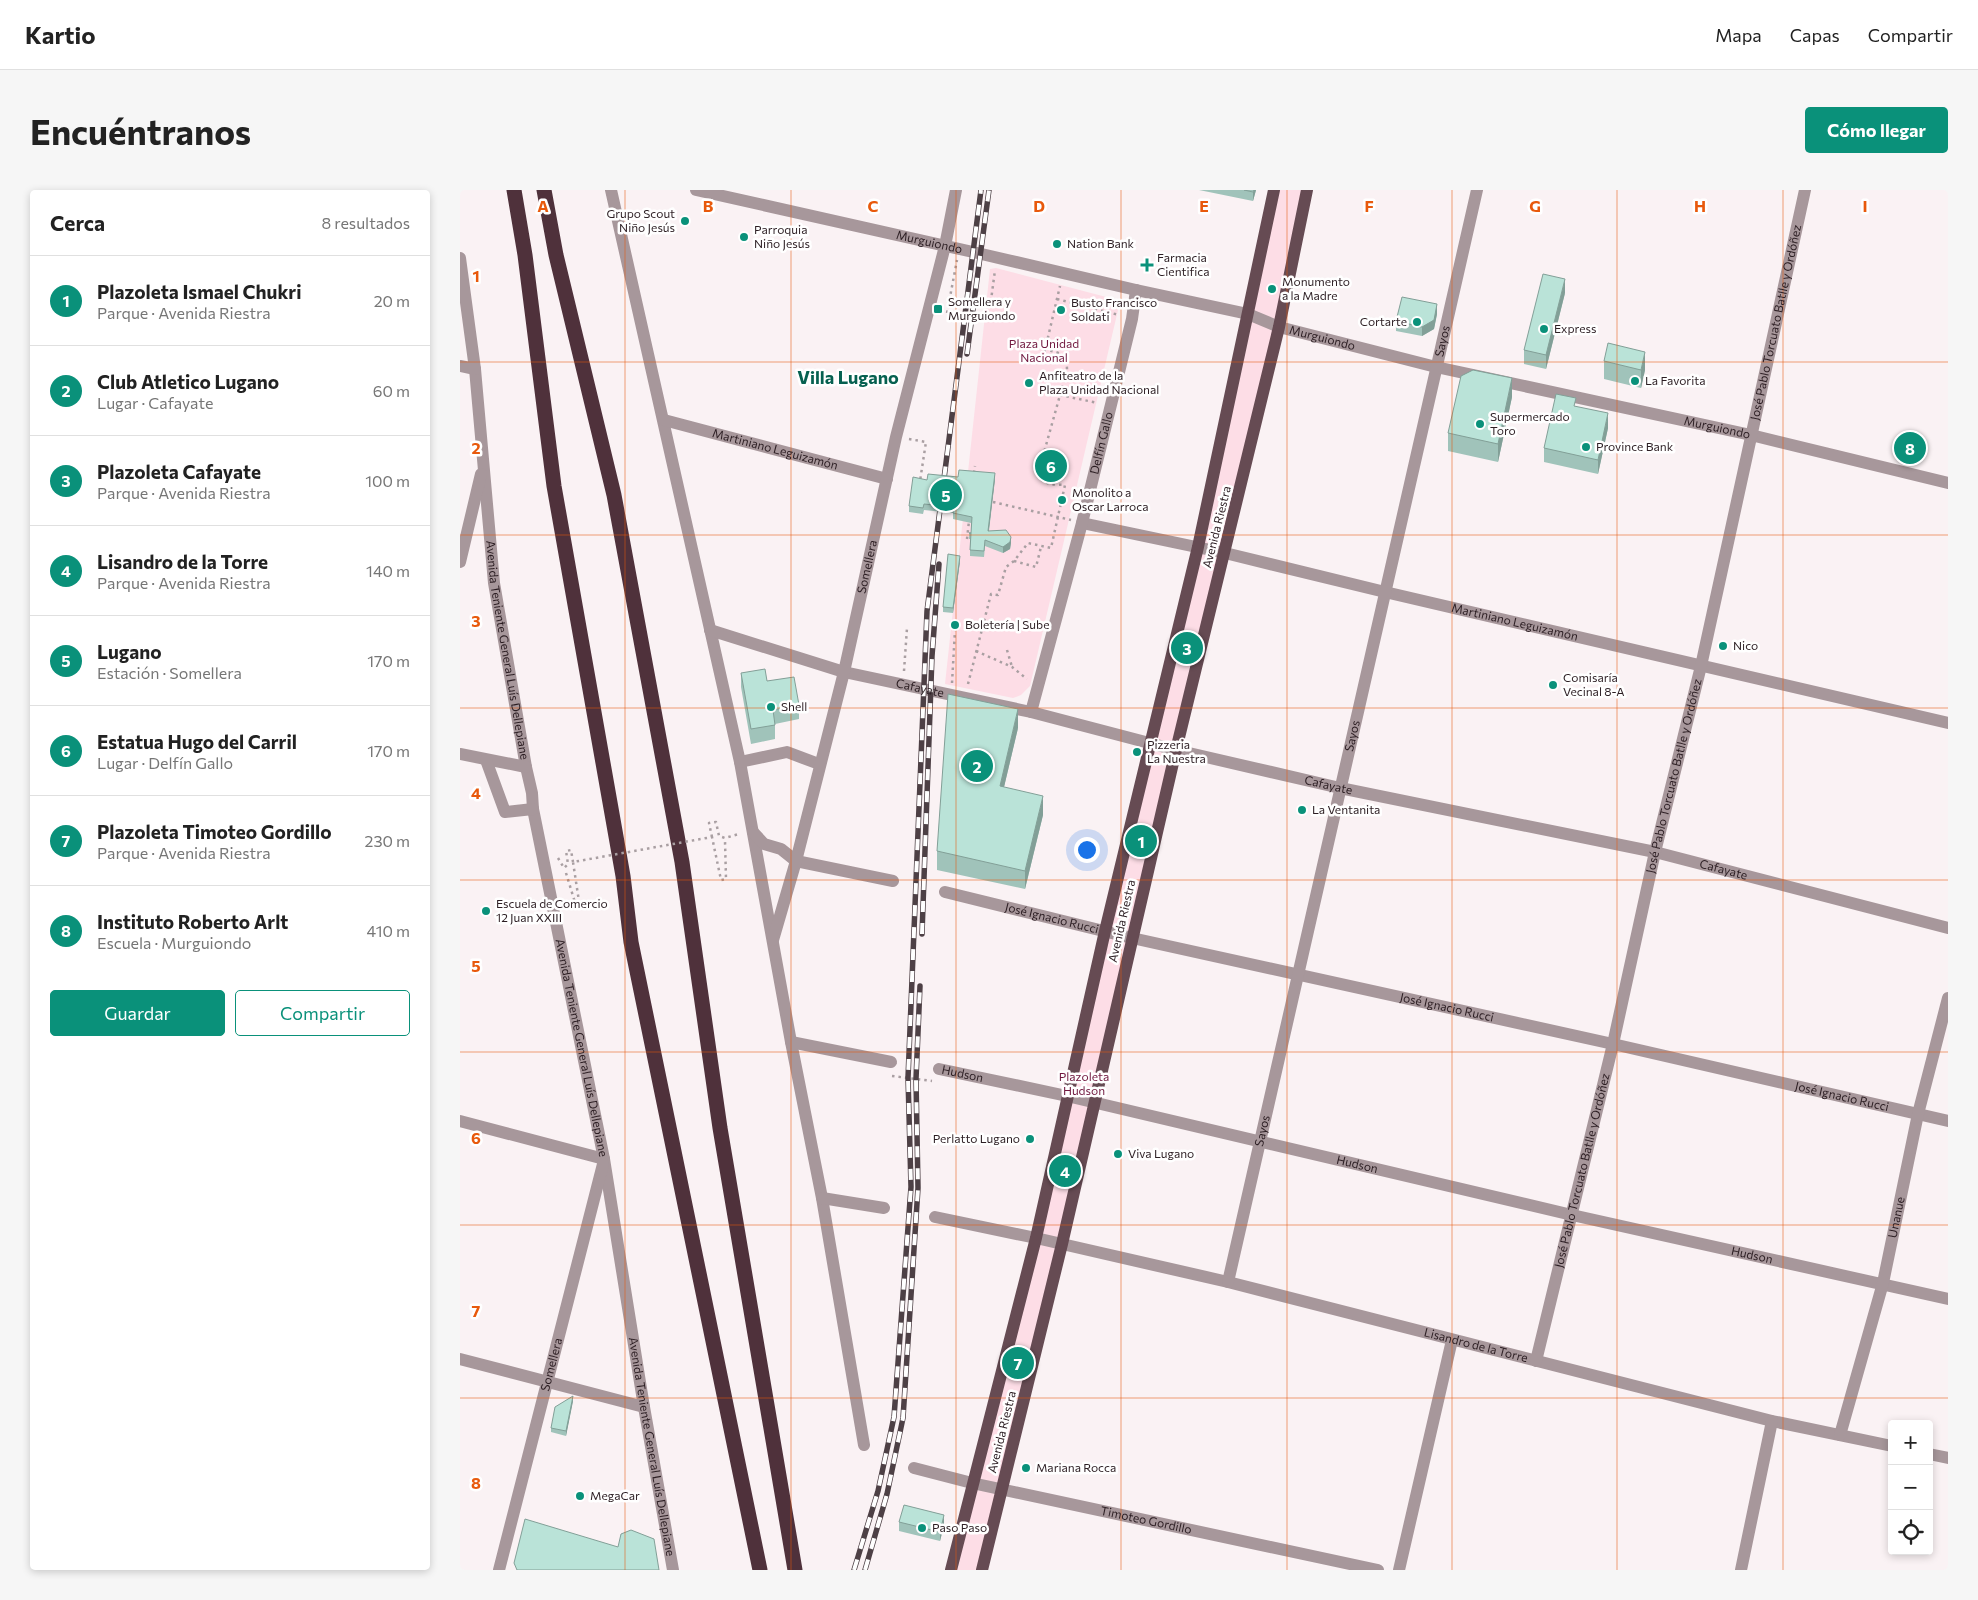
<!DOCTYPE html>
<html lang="es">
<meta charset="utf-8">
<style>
body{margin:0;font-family:Commissioner,sans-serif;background:#f6f6f6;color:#222}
.controls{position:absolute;right:15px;bottom:15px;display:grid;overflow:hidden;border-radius:5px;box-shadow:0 2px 8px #0003}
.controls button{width:45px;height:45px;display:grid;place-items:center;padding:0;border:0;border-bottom:1px solid #e0e0e0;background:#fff;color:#222;font:25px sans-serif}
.you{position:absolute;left:626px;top:659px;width:18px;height:18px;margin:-12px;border:4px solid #fff;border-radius:50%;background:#1a73e8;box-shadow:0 0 0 8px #1a73e833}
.badge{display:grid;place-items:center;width:32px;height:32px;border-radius:50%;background:#0a917a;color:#fff;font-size:16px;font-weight:700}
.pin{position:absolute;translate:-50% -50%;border:2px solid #fff;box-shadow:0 1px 5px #0006}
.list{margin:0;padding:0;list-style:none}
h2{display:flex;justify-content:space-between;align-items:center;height:65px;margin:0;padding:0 20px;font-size:21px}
h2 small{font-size:16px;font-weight:400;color:#767676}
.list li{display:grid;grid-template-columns:32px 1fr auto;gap:15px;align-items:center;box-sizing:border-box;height:90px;padding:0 20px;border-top:1px solid #e0e0e0}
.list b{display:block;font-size:19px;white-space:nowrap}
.list p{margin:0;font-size:16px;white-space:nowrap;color:#767676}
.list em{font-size:16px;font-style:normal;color:#767676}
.actions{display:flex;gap:10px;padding:15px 20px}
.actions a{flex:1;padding:11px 0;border:1px solid #0a917a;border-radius:5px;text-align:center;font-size:18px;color:#0a917a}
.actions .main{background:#0a917a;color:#fff}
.icon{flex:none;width:28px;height:28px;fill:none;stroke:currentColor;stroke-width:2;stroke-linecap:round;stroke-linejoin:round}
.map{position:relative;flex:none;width:1488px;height:1380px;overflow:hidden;border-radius:5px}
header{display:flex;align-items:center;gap:30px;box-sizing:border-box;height:70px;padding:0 25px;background:#fff;border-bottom:1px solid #e0e0e0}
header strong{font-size:24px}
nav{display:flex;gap:28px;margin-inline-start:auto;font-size:18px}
.intro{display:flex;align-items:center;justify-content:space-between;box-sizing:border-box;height:120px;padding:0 30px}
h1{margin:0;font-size:35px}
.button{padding:12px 22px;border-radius:5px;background:#0a917a;color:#fff;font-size:18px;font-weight:700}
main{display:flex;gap:30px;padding:0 30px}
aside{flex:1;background:#fff;border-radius:5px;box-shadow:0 2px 8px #0003}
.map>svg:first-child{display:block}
</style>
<header>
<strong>Kartio</strong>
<nav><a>Mapa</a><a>Capas</a><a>Compartir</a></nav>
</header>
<div class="intro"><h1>Encuéntranos</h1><a class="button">Cómo llegar</a></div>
<main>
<aside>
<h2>Cerca<small>8 resultados</small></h2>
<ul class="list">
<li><span class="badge">1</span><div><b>Plazoleta Ismael Chukri</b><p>Parque · Avenida Riestra</p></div><em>20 m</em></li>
<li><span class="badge">2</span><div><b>Club Atletico Lugano</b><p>Lugar · Cafayate</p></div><em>60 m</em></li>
<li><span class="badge">3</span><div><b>Plazoleta Cafayate</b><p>Parque · Avenida Riestra</p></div><em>100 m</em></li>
<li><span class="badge">4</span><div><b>Lisandro de la Torre</b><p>Parque · Avenida Riestra</p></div><em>140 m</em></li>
<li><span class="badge">5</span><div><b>Lugano</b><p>Estación · Somellera</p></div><em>170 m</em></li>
<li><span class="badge">6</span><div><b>Estatua Hugo del Carril</b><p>Lugar · Delfín Gallo</p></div><em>170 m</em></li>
<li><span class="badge">7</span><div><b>Plazoleta Timoteo Gordillo</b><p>Parque · Avenida Riestra</p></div><em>230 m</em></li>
<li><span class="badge">8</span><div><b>Instituto Roberto Arlt</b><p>Escuela · Murguiondo</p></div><em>410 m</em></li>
</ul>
<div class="actions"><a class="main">Guardar</a><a>Compartir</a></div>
</aside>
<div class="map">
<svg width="1488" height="1380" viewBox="0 0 1488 1380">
<rect width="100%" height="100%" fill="#faf2f4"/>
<!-- green -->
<g fill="#fddde6">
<polygon points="814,0 847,0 522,1380 491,1380 576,1048"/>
<polygon points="536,78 650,108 658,120 570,496 561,505 553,508 485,494 530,79"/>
</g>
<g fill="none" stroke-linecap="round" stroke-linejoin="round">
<!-- path -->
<g stroke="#a99fa2" stroke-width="2.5" stroke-dasharray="2.5 4" stroke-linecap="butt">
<polyline points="597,109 659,125"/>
<polyline points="530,118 535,80"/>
<polyline points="487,123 497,70"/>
<polyline points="600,205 638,213"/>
<polyline points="449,249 466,252 460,291"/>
<polyline points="514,283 515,276"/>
<polyline points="533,312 611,330"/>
<polyline points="507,349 509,331"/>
<polyline points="554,371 576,377 581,357"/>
<polyline points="547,460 552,477"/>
<polyline points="516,461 552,477 567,489"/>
<polyline points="444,481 447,438"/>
<polyline points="492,493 495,440"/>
<path d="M508,494L531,404L538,405L546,377L554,371L568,353L591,358L605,295C595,294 582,296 578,284L607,180C607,164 600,162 585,160L600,96"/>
<polyline points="252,647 249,633 256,632 259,646 265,648 279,644"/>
<polyline points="98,668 104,678 108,674 106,661 111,660 113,672"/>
<polyline points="432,886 472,891"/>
</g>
<!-- minor -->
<g stroke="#a7979b" stroke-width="12">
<polyline points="151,0 280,572 331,852 362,1008 404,1255"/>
<path id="s1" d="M236,0L513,62L676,100L788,124L819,137L976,177L1291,245L1488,293"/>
<path id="s2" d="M0,68L15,179L34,393L66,577L72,603L73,619L144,969L184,1217L213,1380"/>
<polyline points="0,176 15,179"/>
<path id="s3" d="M204,230L427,289"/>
<path id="s4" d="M622,333L765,363L925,402L1488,533"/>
<polyline points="0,372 21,284"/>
<path id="s5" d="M250,440L384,482L571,522L716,560L880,598L1195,662L1488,738"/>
<path id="s6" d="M571,522L622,333L672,129L676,100"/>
<polyline points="0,564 66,577"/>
<polyline points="26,570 45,622 73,619"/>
<polyline points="280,572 327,562 359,574"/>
<polyline points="293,642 304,654 321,659 336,671 433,691"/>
<path id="s7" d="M485,702L672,748L1153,854L1488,931"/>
<path id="s8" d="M313,750L336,671L384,482L436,247L485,56L496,0"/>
<polyline points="331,852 431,872"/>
<path id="s9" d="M479,879L607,906L1112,1025L1488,1109"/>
<polyline points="0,931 144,969"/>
<polyline points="362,1008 424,1018"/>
<path id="s10" d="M475,1027L576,1048L768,1092L1312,1231L1432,1256"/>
<path id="s11" d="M768,1092L1017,0"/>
<polyline points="0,1169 184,1217"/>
<path id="s12" d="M1076,1171L1153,854L1195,662L1241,476L1345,0"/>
<path id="s13" d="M1380,1245L1423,1093L1458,924L1488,808"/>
<polyline points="1469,1264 1488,1268"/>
<path id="s14" d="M454,1278L512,1293L918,1380"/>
<path id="s15" d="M39,1380L143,974"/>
<polyline points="939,1380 992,1150"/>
<polyline points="1281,1380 1312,1231"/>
</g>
<!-- major -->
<g stroke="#664b53" stroke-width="12">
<polyline points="491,1380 576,1048 645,741 738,357 814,0"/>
<polyline points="522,1380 602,1054 716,560 819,137 847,0"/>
</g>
<!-- highway -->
<g stroke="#4f313b" stroke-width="15">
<polyline points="54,0 65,65 94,296 163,686 171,752 300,1380"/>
<polyline points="84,0 96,65 154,305 222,672 260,938 335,1380"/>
</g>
<defs>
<g id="rail">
<polyline points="507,164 529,0"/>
<polyline points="462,744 472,466 479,374"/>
<polyline points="394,1380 418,1301 434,1227 451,997 448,888 467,421 521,0"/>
<polyline points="405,1380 427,1304 443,1228 458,998 456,889 460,796"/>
</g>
</defs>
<!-- rail casing -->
<use href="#rail" stroke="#4d4045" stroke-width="5.5"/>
<!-- rail -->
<use href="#rail" stroke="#fff" stroke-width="4" stroke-dasharray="11" stroke-linecap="butt"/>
<!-- path-bridge -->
<polyline stroke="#a99fa2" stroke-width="2.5" stroke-dasharray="2.5 4" stroke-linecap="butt" points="106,683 117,719 120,718 113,672 252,647 261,690 266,689 265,651"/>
</g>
<!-- wall -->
<g fill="#a0c3ba">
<polygon points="739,0 796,0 793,11"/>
<polygon points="1105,103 1086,179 1064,174 1064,160"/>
<polygon points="977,124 974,139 962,146 936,141 936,131"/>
<polygon points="1144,171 1185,180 1181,198 1144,189"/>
<polygon points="1052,207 1038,272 988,261 988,243"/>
<polygon points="1116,216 1148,238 1138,284 1084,272 1084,258"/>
<polygon points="535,289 529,341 551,353 550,359 543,363 525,356 524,367 510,366 510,349 509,349 509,343 511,343 511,333 493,329 493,323 464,320 463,324 449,322 449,316 467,290"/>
<polygon points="500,371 493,423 483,422 483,417"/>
<polygon points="281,483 307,491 339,515 339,529 315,534 315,549 291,554 281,497"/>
<polygon points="558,538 544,597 583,625 565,699 477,680 477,661"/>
<polygon points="113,1211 106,1246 91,1242 91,1238"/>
<polygon points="439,1332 484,1335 480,1351 439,1341"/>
</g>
<!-- shaded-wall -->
<g fill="#829f97">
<polygon points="794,0 796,0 793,11 793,2"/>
<polygon points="1105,89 1105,103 1086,179 1086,165"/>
<polygon points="977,114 977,124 974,139 962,146 962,137"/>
<polygon points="1185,162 1185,180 1181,198 1181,180"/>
<polygon points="1052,188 1052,207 1038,272 1038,254"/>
<polygon points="1148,223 1148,238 1138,284 1138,270"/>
<polygon points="535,283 535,289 528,347 528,341"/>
<polygon points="551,347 551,353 550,359 543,363 543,357"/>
<polygon points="500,366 500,371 493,423 493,418"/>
<polygon points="558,519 558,538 540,614 540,596"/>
<polygon points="583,606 583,625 565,699 565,681"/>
<polygon points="113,1206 113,1211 106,1246 106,1241"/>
<polygon points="484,1325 484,1335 480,1351 480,1342"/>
</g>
<!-- building -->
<g fill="#bae3d8" stroke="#829f97">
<polygon points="784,0 794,0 793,2"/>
<polygon points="1083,84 1105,89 1086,165 1064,160"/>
<polygon points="942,107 977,114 974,130 962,137 936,131"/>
<polygon points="1148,153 1185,162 1181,180 1144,171"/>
<polygon points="1013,180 1052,188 1038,254 988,243 1001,186"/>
<polygon points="1096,204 1116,208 1114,216 1148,223 1138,270 1084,258"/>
<polygon points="499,280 535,283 528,341 546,340 551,347 550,352 543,357 525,350 524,361 510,360 511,343 509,343 511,343 512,327 493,323 494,317 464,314 463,318 449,316 453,287 467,290 468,284 498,287"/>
<polygon points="488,364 500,366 493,418 483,417"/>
<polygon points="305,479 307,491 334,487 339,515 313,520 315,535 291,539 281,483"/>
<polygon points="488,504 558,519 540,596 583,606 565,681 477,661"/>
<polygon points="113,1206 106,1241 91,1238 95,1217"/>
<polygon points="444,1315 484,1325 480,1342 439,1332"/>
<polygon points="65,1329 158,1357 161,1344 171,1340 194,1349 199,1380 57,1380 54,1373"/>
</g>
<!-- grid -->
<path fill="none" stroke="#e8590c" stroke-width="1" stroke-opacity="0.55" d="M165,0V1380M331,0V1380M496,0V1380M661,0V1380M827,0V1380M992,0V1380M1157,0V1380M1323,0V1380M0,172H1488M0,345H1488M0,518H1488M0,690H1488M0,862H1488M0,1035H1488M0,1208H1488"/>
<!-- markers -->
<g fill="#0a917a" stroke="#fff" stroke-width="2">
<circle cx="225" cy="31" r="5"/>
<circle cx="284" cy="47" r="5"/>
<circle cx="597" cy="54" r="5"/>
<path d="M684.5 67.5h5v5h5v5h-5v5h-5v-5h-5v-5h5z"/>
<circle cx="812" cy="99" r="5"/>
<rect x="473" y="114" width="10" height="10" rx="2.5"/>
<circle cx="601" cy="120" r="5"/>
<circle cx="957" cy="132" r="5"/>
<circle cx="1084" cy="139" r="5"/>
<circle cx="1175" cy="191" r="5"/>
<circle cx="569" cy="193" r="5"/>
<circle cx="1020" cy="234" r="5"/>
<circle cx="1126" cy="257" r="5"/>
<circle cx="602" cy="310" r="5"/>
<circle cx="495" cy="435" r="5"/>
<circle cx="1263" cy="456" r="5"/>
<circle cx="1093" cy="495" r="5"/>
<circle cx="311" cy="517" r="5"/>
<circle cx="677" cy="562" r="5"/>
<circle cx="842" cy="620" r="5"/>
<circle cx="26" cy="721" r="5"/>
<circle cx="570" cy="949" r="5"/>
<circle cx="658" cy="964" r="5"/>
<circle cx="566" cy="1278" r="5"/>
<circle cx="120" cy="1306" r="5"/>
<circle cx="462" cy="1338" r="5"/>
</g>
<g text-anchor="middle" stroke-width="5" stroke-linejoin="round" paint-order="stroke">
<!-- poi labels -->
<g font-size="12" fill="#2c1e23" stroke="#fff" text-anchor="start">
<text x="215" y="28" text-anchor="end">Grupo Scout<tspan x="215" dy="14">Niño Jesús</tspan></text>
<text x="294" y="44">Parroquia<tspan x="294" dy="14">Niño Jesús</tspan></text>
<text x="607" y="58">Nation Bank</text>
<text x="697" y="72">Farmacia<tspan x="697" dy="14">Cientifica</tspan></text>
<text x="822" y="96">Monumento<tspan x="822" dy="14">a la Madre</tspan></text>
<text x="488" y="116">Somellera y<tspan x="488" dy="14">Murguiondo</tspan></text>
<text x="611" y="117">Busto Francisco<tspan x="611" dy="14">Soldati</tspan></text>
<text x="947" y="136" text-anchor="end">Cortarte</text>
<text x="1094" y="143">Express</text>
<text x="579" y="190">Anfiteatro de la<tspan x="579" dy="14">Plaza Unidad Nacional</tspan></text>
<text x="1185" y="195">La Favorita</text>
<text x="1030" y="231">Supermercado<tspan x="1030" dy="14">Toro</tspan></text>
<text x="1136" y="261">Province Bank</text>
<text x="612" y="307">Monolito a<tspan x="612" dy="14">Oscar Larroca</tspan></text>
<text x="505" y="439">Boletería | Sube</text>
<text x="1273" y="460">Nico</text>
<text x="1103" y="492">Comisaría<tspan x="1103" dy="14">Vecinal 8-A</tspan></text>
<text x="321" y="521">Shell</text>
<text x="687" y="559">Pizzeria<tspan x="687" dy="14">La Nuestra</tspan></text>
<text x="852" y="624">La Ventanita</text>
<text x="36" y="718">Escuela de Comercio<tspan x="36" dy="14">12 Juan XXIII</tspan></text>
<text x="560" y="953" text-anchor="end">Perlatto Lugano</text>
<text x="668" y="968">Viva Lugano</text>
<text x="576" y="1282">Mariana Rocca</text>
<text x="130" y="1310">MegaCar</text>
<text x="472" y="1342">Paso Paso</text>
</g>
<!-- street labels -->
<g font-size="12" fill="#2c1e23" stroke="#fff">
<text dy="4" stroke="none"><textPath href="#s1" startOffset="239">Murguiondo</textPath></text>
<text dy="4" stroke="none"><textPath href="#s12" startOffset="1066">José Pablo Torcuato Batlle y Ordóñez</textPath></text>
<text dy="4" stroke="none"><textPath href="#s1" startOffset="644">Murguiondo</textPath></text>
<text dy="4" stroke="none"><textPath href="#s11" startOffset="965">Sayos</textPath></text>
<text dy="4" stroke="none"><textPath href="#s1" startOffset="1049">Murguiondo</textPath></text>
<text dy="4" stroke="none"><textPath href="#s6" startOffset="278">Delfín Gallo</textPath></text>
<text dy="4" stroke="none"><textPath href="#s3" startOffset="115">Martiniano Leguizamón</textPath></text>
<text transform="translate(757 337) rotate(-76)" y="4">Avenida Riestra</text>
<text dy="4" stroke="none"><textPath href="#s8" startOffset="385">Somellera</textPath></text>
<text dy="4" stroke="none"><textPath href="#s4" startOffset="444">Martiniano Leguizamón</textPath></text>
<text dy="4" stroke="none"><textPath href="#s2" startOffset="395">Avenida Teniente General Luís Dellepiane</textPath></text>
<text dy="4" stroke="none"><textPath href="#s5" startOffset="218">Cafayate</textPath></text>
<text dy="4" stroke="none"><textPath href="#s11" startOffset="560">Sayos</textPath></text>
<text dy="4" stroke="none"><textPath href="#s12" startOffset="601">José Pablo Torcuato Batlle y Ordóñez</textPath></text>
<text dy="4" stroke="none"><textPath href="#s5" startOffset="638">Cafayate</textPath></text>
<text dy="4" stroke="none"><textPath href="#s5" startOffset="1042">Cafayate</textPath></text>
<text dy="4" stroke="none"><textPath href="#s7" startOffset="110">José Ignacio Rucci</textPath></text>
<text transform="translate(662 731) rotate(-77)" y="4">Avenida Riestra</text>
<text dy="4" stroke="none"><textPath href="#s7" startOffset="515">José Ignacio Rucci</textPath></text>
<text dy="4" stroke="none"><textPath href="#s2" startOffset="800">Avenida Teniente General Luís Dellepiane</textPath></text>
<text dy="4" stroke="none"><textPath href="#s9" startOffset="24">Hudson</textPath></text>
<text dy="4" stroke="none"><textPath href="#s7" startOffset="920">José Ignacio Rucci</textPath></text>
<text dy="4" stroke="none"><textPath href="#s11" startOffset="155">Sayos</textPath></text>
<text dy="4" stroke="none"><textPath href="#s9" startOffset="429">Hudson</textPath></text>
<text dy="4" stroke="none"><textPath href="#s12" startOffset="196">José Pablo Torcuato Batlle y Ordóñez</textPath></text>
<text dy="4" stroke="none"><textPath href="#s13" startOffset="225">Unanue</textPath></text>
<text dy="4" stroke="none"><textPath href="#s9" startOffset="834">Hudson</textPath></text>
<text dy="4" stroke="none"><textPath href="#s10" startOffset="556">Lisandro de la Torre</textPath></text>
<text dy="4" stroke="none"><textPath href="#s15" startOffset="212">Somellera</textPath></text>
<text transform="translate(542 1242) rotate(-76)" y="4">Avenida Riestra</text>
<text dy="4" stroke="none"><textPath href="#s2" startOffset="1205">Avenida Teniente General Luís Dellepiane</textPath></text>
<text dy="4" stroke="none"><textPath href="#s14" startOffset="238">Timoteo Gordillo</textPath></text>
</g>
<!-- park labels -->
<g font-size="12" fill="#70183f" stroke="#fff">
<text x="584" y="158">Plaza Unidad<tspan x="584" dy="14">Nacional</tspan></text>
<text x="624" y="891">Plazoleta<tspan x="624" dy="14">Hudson</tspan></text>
</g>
<!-- district labels -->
<g font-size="18" font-weight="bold" fill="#066050" stroke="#fff">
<text x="388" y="194">Villa Lugano</text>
</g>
</g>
<g font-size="16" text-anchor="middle" font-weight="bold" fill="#e8590c" stroke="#fff" stroke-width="5" stroke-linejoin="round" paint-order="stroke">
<text x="83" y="22">A</text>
<text x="248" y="22">B</text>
<text x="413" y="22">C</text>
<text x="579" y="22">D</text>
<text x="744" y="22">E</text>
<text x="909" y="22">F</text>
<text x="1075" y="22">G</text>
<text x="1240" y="22">H</text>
<text x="1405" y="22">I</text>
<text x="16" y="92">1</text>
<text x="16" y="264">2</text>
<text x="16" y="437">3</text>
<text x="16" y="609">4</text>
<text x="16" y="782">5</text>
<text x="16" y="954">6</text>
<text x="16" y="1127">7</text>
<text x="16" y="1299">8</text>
</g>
</svg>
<div class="controls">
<button>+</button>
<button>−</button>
<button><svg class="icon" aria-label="locate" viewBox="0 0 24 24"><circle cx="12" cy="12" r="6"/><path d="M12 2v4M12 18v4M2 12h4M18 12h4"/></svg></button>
</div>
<div class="you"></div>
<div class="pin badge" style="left:681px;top:651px">1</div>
<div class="pin badge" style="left:517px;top:576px">2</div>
<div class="pin badge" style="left:727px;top:458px">3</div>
<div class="pin badge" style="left:605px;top:981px">4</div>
<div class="pin badge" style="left:486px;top:305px">5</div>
<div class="pin badge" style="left:591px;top:276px">6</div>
<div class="pin badge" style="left:558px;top:1173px">7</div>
<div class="pin badge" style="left:1450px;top:258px">8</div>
</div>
</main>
